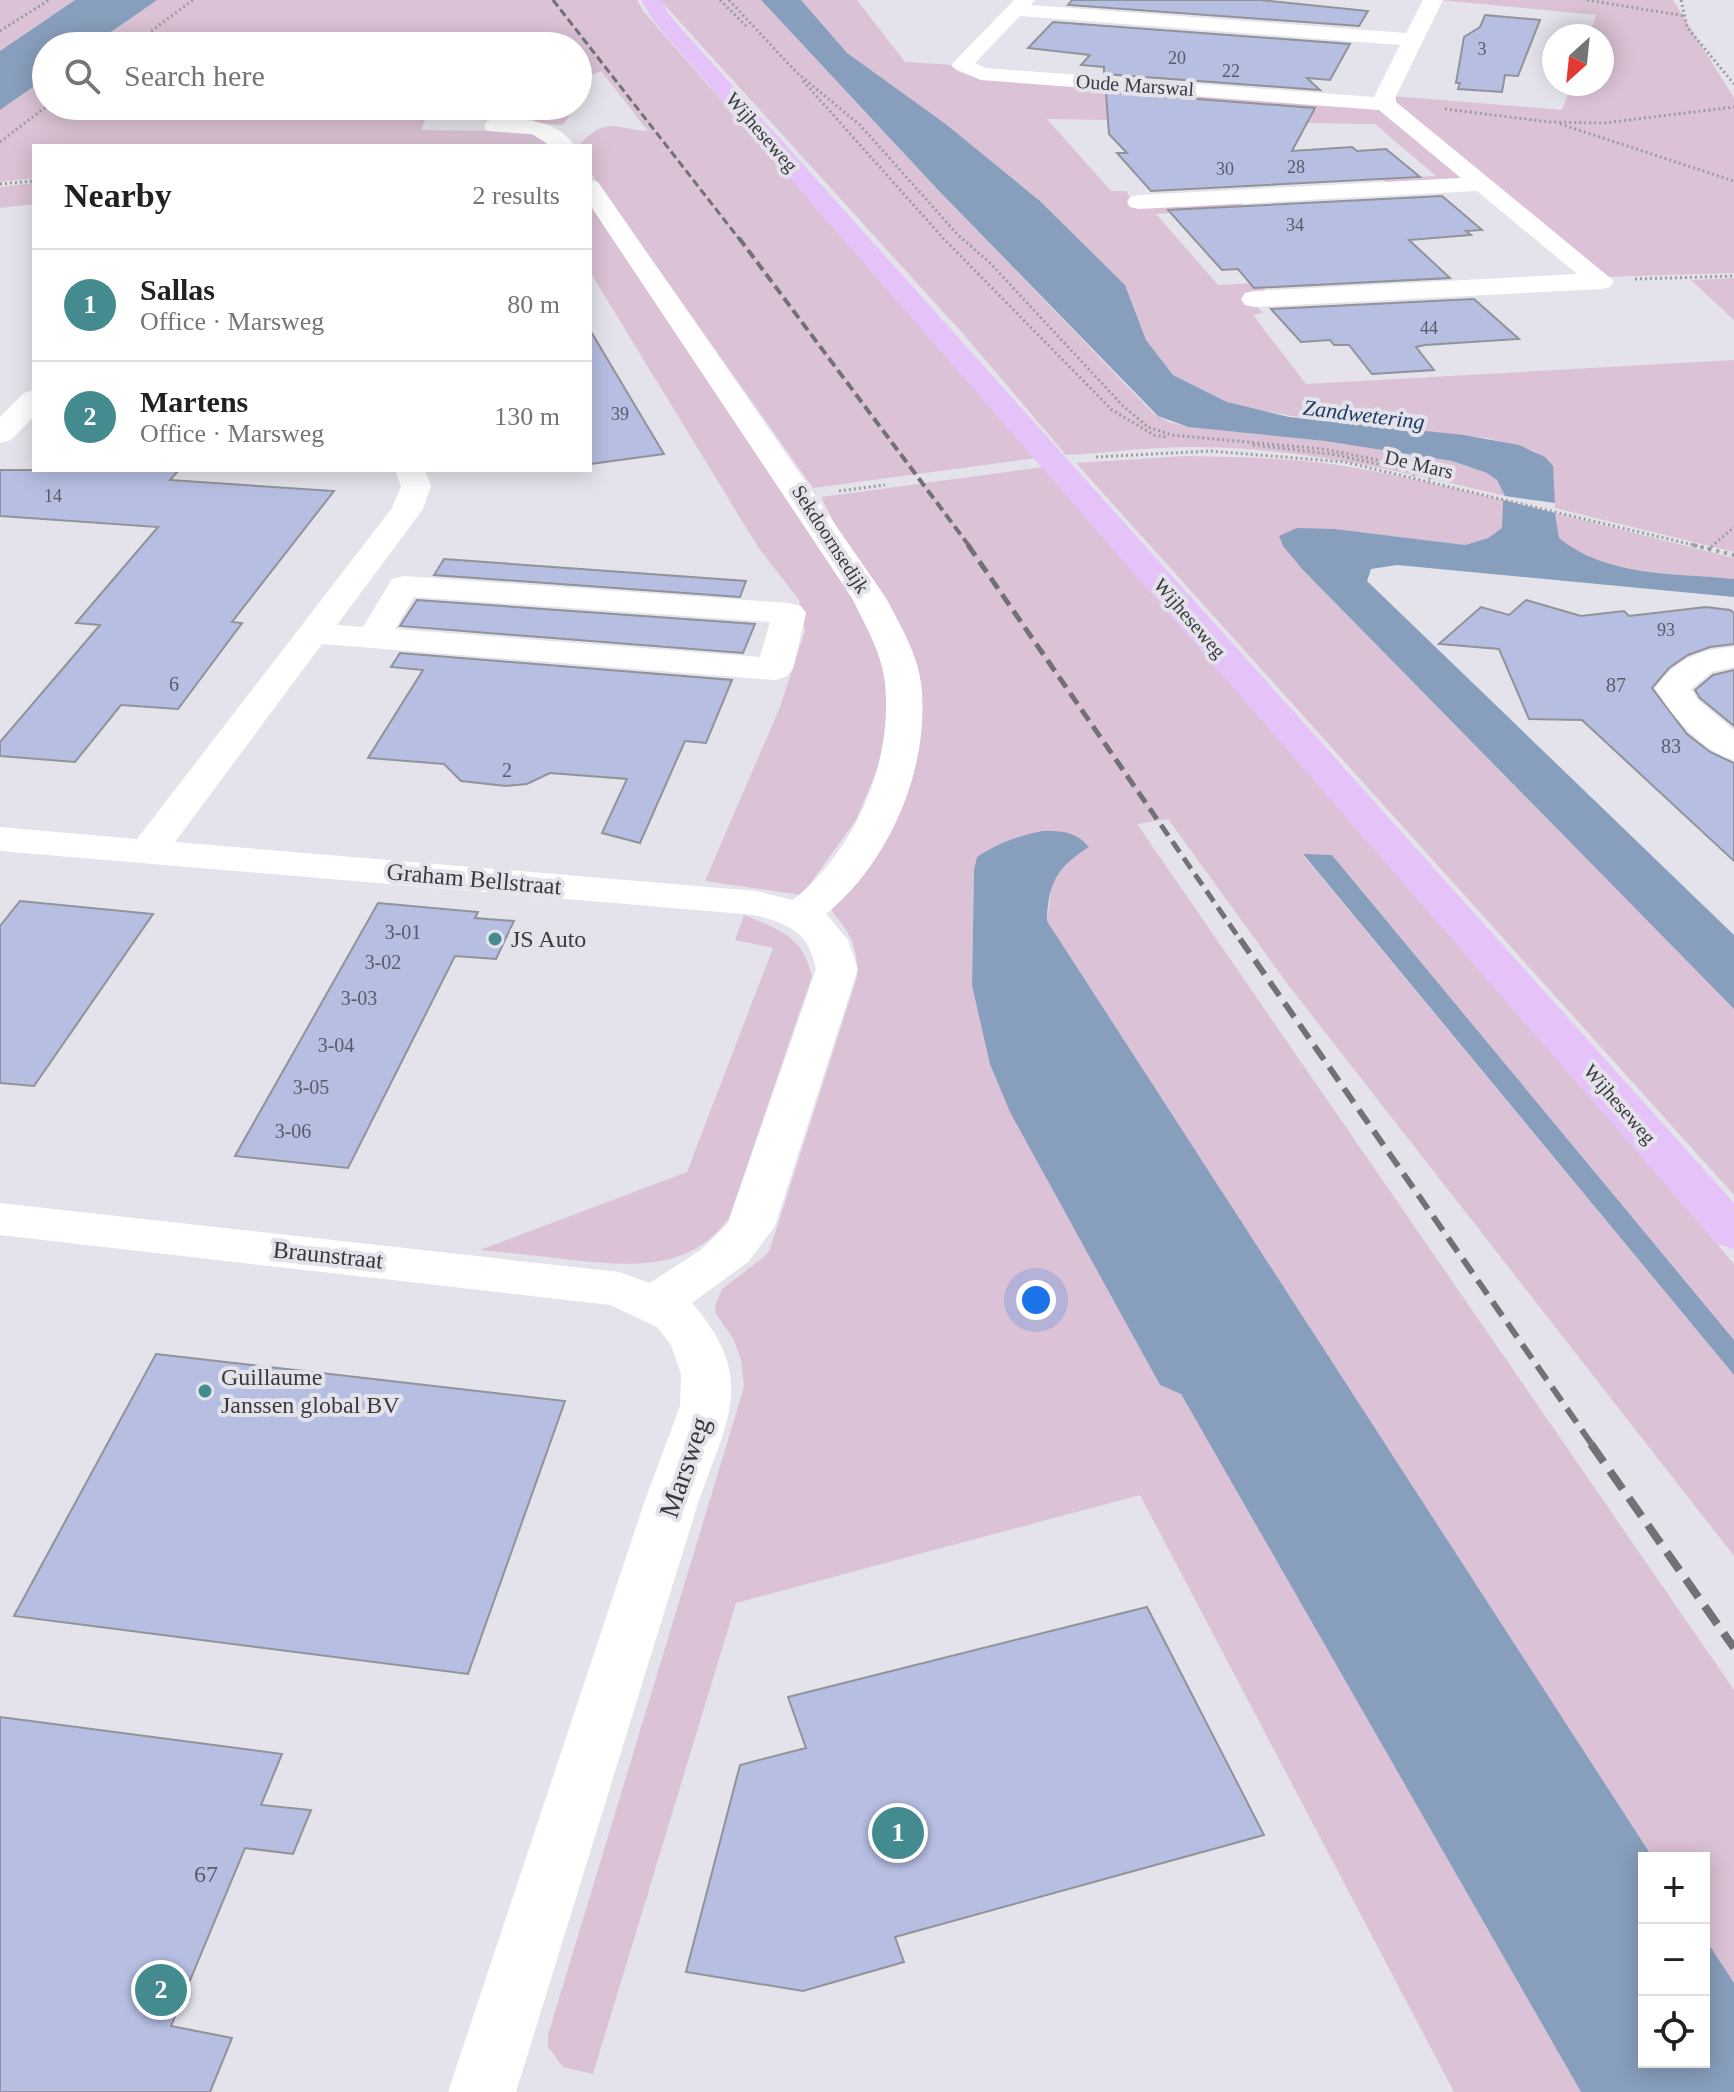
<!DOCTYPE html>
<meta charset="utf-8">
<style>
body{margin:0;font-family:"Times New Roman",serif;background:#f6f6f6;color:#202124}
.controls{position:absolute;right:24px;bottom:24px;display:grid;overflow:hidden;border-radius:0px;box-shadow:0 4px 20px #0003}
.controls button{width:72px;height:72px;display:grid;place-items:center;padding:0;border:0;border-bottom:2px solid #e0e0e0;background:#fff;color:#202124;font:40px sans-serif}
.compass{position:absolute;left:1542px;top:24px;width:72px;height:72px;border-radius:50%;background:#fff;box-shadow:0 4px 20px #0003;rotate:207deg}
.you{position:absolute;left:1036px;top:1300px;width:28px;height:28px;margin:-20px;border:6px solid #fff;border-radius:50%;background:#1a73e8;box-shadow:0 0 0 12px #1a73e833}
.badge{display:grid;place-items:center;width:52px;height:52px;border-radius:50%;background:#438b8e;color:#fff;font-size:26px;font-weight:700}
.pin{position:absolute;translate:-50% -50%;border:4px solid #fff;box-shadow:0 2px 8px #0006}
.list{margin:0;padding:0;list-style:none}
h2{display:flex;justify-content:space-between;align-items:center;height:104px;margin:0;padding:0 32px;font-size:34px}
h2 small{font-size:26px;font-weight:400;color:#757577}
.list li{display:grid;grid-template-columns:52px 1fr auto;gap:24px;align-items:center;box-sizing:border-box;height:112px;padding:0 32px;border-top:2px solid #e0e0e0}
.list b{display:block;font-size:30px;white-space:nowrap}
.list p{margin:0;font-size:26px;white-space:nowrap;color:#757577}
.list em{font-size:26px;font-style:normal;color:#757577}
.icon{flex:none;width:44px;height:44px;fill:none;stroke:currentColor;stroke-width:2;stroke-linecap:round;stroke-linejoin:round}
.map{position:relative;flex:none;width:1734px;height:2092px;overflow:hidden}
.search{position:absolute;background:#fff;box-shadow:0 4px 20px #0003;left:32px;top:32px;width:560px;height:88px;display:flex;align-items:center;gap:20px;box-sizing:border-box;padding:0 28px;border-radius:44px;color:#757577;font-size:30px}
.panel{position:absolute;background:#fff;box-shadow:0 4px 20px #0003;left:32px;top:144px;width:560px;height:328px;border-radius:0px}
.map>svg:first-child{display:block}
</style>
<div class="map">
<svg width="1734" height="2092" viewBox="0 0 1734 2092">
<rect width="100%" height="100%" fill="#e4e3eb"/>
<!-- green -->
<g fill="#dbc2d6">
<polygon points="0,0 75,0 0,51"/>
<path d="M157,0H637L644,12L1036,458L813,488L590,172V146H578C608,115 611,129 648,131L601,71L578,81V46H91Z"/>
<path d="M660,0H761L940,192L1153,413L1169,422L1188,427L1325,441L1452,461L1487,473L1497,480L1505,496C1404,472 1304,448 1199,447C1154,446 1110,453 1066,455L966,337Z"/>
<polygon points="801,0 857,0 905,62 954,65 957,71 970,75 1382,110 1464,179 1388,185 1383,179 1436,176 1375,124 1047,119 1111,191 1126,191 1133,202 1238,200 1245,208 1156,214 1218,285 1259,283 1270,295 1249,298 1263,313 1253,315 1306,384 1734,360 1734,552 1555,508 1553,466 1535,451 1487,438 1327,422 1252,409 1227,402 1173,375 1146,340 1125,285 1040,201 947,125 847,54"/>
<polygon points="1439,0 1673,0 1734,98 1734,273 1604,277 1396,105 1393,96 1562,110 1572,84 1602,84 1602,36 1589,36 1596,15"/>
<polygon points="46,78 46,106 462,106 462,114 427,116 421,130 499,131 542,136 547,146 34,146 34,178 0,182 0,110"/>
<polygon points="514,106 566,106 569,117 562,125 537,123"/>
<polygon points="34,183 34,204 0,208 0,187"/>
<polygon points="590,202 732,418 795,500 877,631 893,711 879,765 856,820 802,895 705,881 780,707 805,631 799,600 758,547 590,272"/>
<polygon points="1734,278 1734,320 1691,280"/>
<path d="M1185,456C1229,457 1271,457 1314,462C1378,469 1441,486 1503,500L1502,528L1488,538L1465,545L1335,529L1303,570L1734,1009V1195L1076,463Z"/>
<path d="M1044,467L1564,1064L1734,1264V1340L1332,855H1303L1734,1375V1556L1289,986L1168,819L1137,824L1734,1690V1983L1704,1937V1858H1653L1047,921L1052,884L1065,862L974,870L972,985L1010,1111L1160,1385L1181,1394L1581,2092H1454L1140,1495L736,1603L593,2074L563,2067L548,2047V2035L744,1387L741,1360L734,1340L716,1314L715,1306L722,1289L765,1256L770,1249L857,977C858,959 855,942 844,927C839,919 832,914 830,905L881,826L892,637L821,497Z"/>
<path d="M1555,513L1734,558V579C1675,573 1606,577 1558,538Z"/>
<path d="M744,915C779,929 803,937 812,976L729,1218C690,1272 631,1266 572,1260C542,1256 511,1253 480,1250L687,1172L773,948L735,940Z"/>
</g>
<!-- water -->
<g fill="#879ebc">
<polygon points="75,0 157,0 91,46 46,46 46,78 0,110 0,51"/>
<polygon points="761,0 801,0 847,53 947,125 1040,201 1125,285 1146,340 1173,375 1227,402 1289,417 1464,435 1519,445 1545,457 1553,466 1555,503 1505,496 1497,480 1487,473 1452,461 1325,441 1188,427 1158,416 940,192"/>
<path d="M1503,500L1555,513L1559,538C1606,577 1675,573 1734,579V597L1397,565L1371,569L1367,581L1734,935V1009L1303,570L1283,546L1279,536L1297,528L1335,529L1465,545L1488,538L1502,528Z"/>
<path d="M1042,831C1062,831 1075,831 1089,847C1057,867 1048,883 1047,921L1653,1858H1644V2062H1704V1937L1734,1983V2092H1581L1181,1394L1160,1385L1010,1112L990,1064L972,985L974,870L977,857C998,843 1018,836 1042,831Z"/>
<polygon points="1303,854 1332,855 1734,1340 1734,1375"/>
</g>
<!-- building -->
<g fill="#b6bee2" stroke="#91939a" stroke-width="2">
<polygon points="1072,0 1260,0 1368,11 1359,26 1068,5"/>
<polygon points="1485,15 1540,20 1518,76 1505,75 1502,92 1458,89 1460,83 1456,83 1464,37 1480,27"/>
<polygon points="1053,22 1350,44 1330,80 1307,78 1320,90 1104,74 1104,67 1081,65 1090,55 1028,48"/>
<polygon points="1106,92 1315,108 1292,151 1352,147 1357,151 1386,149 1420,177 1151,191 1117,153 1127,153 1109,134"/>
<polygon points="1442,196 1482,230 1466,231 1471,235 1409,240 1450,278 1254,288 1238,269 1222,270 1168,210"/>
<polygon points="1474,299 1519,339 1425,345 1416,347 1434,370 1372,374 1349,345 1334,345 1330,340 1301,342 1271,309"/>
<polygon points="590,330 646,424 664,454 590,464"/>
<polygon points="0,470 179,470 170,480 334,491 232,622 242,623 178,709 121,705 75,762 0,756 0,742 100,625 76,623 158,527 0,516"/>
<polygon points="444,559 746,581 740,597 434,575"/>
<polygon points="417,600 755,624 743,653 400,626"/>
<polygon points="1526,600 1581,616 1624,611 1629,616 1706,607 1730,610 1734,613 1734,644 1710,647 1688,655 1669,668 1652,688 1687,734 1710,752 1734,763 1734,861 1582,720 1529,719 1499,649 1439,644 1481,607 1509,615"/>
<polygon points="400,653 732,680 706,743 685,741 640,843 602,833 627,779 550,773 527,784 506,786 461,781 444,764 368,758 423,670 391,667"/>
<polygon points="1734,670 1734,726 1700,698 1695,690 1713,675"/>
<polygon points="20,901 153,914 34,1086 0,1083 0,926"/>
<polygon points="378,903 478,912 475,918 514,921 496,959 455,956 348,1168 235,1156"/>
<polygon points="156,1354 565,1401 468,1674 14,1616"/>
<polygon points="1147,1607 1264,1835 895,1937 904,1962 803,1991 686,1972 740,1765 806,1748 788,1697"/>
<polygon points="0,1717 282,1754 261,1805 311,1810 293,1854 245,1848 171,2026 232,2038 210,2092 0,2092"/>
</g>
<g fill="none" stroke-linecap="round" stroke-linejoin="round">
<!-- path-far1 -->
<g stroke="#9d9ca2" stroke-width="3" stroke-dasharray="2 3" stroke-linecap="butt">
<polyline points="720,0 747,27"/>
<polyline points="729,0 796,72 860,125 958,235 991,264 1123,406 1148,427 1172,435 1323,449 1423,469 1429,473 1430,480"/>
<polyline points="1587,0 1685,16"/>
<polyline points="1681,0 1687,27 1734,84"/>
<polyline points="0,31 49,0"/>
<polyline points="131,46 193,0"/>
<polyline points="803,81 943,238 1112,410 1154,435 1167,437"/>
<polyline points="1445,109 1550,122 1604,123 1734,107"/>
<polyline points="1560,124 1734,181"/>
<polyline points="0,142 47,106"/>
<polyline points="0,184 34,181"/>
<polyline points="1635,279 1734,276"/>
<polyline points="1253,445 1331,454 1411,471 1414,476"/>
<polyline points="1096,457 1210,451 1345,462 1702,547"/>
<polyline points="839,491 885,485"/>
<polyline points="1711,547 1734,527"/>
</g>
<!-- path -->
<g stroke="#9d9ca2" stroke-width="4" stroke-dasharray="3 5" stroke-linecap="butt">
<polyline points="1693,545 1734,555"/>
<polyline points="1708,550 1713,545"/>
</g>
<!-- minor -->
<g fill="#fff" fill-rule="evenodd">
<path d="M1014,0H1035L1031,5L1406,33L1423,0H1443L1396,96V102L1614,281L1610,287L1601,289L1254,307L1245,305L1241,299L1245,293L1254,291L1577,274L1477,191L1139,209L1130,207L1127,202L1130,197L1139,195L1461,178L1379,110L981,80L955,69L951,65L955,61ZM1020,16L1400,45L1374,97L985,68L975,63Z"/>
<path d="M495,119C525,119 556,119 575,146H551L532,134L487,131L484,126L487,121Z"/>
<path d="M590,180L598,182L886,598C900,625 917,653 921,683C931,766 890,862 826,914L848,940L858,969L775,1226L748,1262L692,1303C758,1379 727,1420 698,1503L516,2092H448L644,1503L680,1406L681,1374L671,1345L657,1327L610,1305L0,1235V1203L619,1272L650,1283L702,1249L728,1223L816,969C808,931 790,925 755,915L0,851V827L137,839L392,508L401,486L395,470H425L431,486L423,509L337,625L363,627L392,579L404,576L789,603L801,606L806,613L793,669L787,676L775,680L322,644L175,842L756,891L793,900C855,850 893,764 885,683C882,653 865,625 852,598L590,205ZM414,597L770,622L760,657L395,629Z"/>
<polygon points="34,390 34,416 11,440 0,443 0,417 24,393"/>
<path d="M1734,647V667L1712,672L1691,689L1698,700L1734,730V760C1704,753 1670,715 1655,688C1675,660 1700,649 1734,647Z"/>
</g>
<!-- major -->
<polygon fill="#e5c3f8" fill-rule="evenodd" points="641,0 661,0 670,16 1734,1203 1734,1249 1717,1244 655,23"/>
<!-- rail-far4 -->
<polyline stroke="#727276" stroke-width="3" stroke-dasharray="8 4" stroke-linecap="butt" points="553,0 740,240"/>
<!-- rail-far3 -->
<polyline stroke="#727276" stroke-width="4" stroke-dasharray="10 5" stroke-linecap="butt" points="739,238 970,547"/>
<!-- rail-far2 -->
<polyline stroke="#727276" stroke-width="5" stroke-dasharray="13 7" stroke-linecap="butt" points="968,545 1241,941"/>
<!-- rail-far1 -->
<polyline stroke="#727276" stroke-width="6" stroke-dasharray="17 9" stroke-linecap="butt" points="1240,939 1593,1446"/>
<!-- rail -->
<polyline stroke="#727276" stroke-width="8" stroke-dasharray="22 11" stroke-linecap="butt" points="1591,1444 1734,1648"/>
</g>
<!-- markers -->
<g fill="#438b8e" stroke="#e4e3eb" stroke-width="3">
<circle cx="495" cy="939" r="8"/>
<circle cx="205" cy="1391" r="8"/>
</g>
<g text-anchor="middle" stroke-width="8" stroke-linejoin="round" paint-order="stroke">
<!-- far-number labels -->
<g font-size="18" fill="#595b66">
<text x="1482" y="55">3</text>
<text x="1177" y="64">20</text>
<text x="1231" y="77">22</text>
<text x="1296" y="173">28</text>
<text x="1225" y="175">30</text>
<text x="1295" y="231">34</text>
<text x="1429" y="334">44</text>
<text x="620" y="420">39</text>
<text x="53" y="502">14</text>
<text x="1666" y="636">93</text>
</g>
<!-- far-street labels -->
<g font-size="20" fill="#3a3a3d" stroke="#e4e3eb">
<text transform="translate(1135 85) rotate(4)" y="7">Oude Marswal</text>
<text transform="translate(762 132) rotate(49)" y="7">Wijheseweg</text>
<text transform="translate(1419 464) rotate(13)" y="7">De Mars</text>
<text transform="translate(831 539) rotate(57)" y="7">Sekdoornsedijk</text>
<text transform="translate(1190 618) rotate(49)" y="7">Wijheseweg</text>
<text transform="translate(1620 1104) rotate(49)" y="7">Wijheseweg</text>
</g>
<!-- number labels -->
<g font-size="20" fill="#595b66">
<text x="174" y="691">6</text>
<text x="1616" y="692">87</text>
<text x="1671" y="753">83</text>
<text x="507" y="777">2</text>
<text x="403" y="939">3-01</text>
<text x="383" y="969">3-02</text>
<text x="359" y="1005">3-03</text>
<text x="336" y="1052">3-04</text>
<text x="311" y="1094">3-05</text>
<text x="293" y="1138">3-06</text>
</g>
<!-- far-water labels -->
<g font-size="22" font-style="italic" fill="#1d3c66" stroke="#e4e3eb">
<text transform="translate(1364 414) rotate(7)" y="8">Zandwetering</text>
</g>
<!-- street labels -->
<g font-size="24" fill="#3a3a3d" stroke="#e4e3eb">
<text transform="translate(474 879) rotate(5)" y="8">Graham Bellstraat</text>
<text transform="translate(328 1255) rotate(6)" y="8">Braunstraat</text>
</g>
<!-- poi labels -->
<g font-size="24" fill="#3a3a3d" stroke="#e4e3eb" text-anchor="start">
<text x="511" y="947">JS Auto</text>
<text x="221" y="1385">Guillaume<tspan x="221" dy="28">Janssen global BV</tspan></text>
</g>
<!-- near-number labels -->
<g font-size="24" fill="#595b66">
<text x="206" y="1882">67</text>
</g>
<!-- near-street labels -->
<g font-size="28" fill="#3a3a3d" stroke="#e4e3eb">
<text transform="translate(684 1467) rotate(-71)" y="10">Marsweg</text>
</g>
</g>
</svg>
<div class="controls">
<button>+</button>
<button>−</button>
<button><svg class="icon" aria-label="locate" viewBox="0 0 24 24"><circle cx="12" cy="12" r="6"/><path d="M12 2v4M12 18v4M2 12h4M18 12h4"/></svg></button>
</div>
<svg class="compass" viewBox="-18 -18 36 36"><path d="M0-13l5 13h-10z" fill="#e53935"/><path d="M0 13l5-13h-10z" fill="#757577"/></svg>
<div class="you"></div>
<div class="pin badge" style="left:898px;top:1833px">1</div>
<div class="pin badge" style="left:161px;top:1990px">2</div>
<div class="search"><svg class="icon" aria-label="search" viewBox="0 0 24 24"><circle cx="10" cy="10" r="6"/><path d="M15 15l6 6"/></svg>Search here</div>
<section class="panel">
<h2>Nearby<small>2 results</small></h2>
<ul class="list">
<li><span class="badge">1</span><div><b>Sallas</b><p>Office · Marsweg</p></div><em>80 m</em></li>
<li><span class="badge">2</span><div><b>Martens</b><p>Office · Marsweg</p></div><em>130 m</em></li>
</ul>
</section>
</div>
